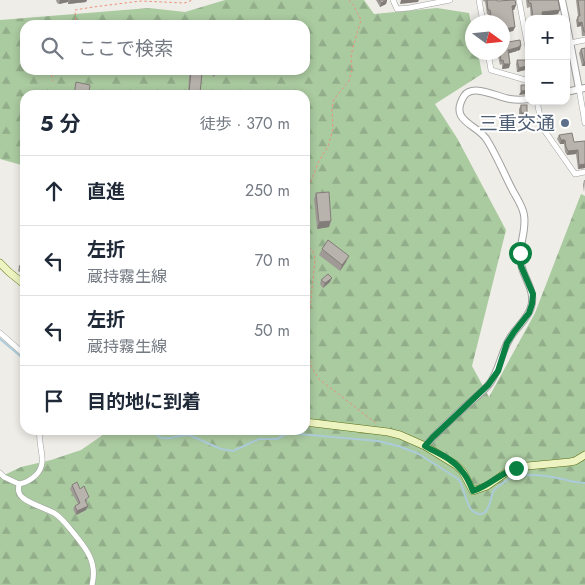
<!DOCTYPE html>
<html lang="ja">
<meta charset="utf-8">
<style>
body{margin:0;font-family:Jost,"Noto Sans JP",sans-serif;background:#f6f6f7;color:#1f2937}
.controls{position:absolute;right:15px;top:15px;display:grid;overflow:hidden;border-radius:10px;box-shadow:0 2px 8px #0003}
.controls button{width:45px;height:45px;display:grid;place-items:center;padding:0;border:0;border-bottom:1px solid #e0e1e3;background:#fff;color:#1f2937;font:25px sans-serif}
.compass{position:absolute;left:465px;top:15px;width:45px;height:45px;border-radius:50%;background:#fff;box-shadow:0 2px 8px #0003;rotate:105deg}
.stop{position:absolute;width:15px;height:15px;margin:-11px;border:4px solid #0b8043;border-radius:50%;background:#fff}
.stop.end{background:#0b8043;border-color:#fff;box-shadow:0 1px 5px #0008}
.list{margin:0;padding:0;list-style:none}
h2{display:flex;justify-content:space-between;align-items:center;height:65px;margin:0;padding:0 20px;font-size:21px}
h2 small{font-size:16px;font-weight:400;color:#747a83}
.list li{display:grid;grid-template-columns:32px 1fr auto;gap:15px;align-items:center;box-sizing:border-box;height:70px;padding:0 20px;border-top:1px solid #e0e1e3}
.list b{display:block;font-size:19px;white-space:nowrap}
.list p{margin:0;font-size:16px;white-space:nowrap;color:#747a83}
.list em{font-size:16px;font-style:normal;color:#747a83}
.icon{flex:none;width:28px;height:28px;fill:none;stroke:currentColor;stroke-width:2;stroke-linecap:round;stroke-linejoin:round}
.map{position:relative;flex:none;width:585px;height:585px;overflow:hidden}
.search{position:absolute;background:#fff;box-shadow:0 2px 8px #0003;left:20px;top:20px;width:290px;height:55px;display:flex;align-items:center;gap:12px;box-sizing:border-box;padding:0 18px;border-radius:15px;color:#747a83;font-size:19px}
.panel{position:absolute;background:#fff;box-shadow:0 2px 8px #0003;left:20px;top:90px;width:290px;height:345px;border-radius:15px}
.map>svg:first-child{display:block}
</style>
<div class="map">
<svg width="585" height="585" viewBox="0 0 585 585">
<defs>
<pattern id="forest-firs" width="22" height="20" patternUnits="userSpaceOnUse" patternTransform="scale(1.25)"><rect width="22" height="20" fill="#aacaa0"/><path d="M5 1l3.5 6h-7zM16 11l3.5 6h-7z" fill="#92ad8a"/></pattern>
</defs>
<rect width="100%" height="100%" fill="#efede7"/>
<!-- forest -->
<path fill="url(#forest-firs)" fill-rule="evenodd" d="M225,0H364L374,14L437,8L469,13L472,28V52L478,53L482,74L435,104L457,138L506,230L472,366L489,397L535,313L581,194L585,196V585H0V477L21,467L51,460L81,450L100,437L108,430H305V95H25V166L0,159V20L149,8L185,12ZM25,25H305V70H25Z"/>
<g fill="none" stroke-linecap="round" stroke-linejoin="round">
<!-- stream -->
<g stroke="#accbd8" stroke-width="2">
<polyline points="0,339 25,360"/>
<path d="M153,430C162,446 176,434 189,435L221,449L233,451L259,439H277L288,433L378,441L398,446L419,454L458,479C466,488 465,512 479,514C490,515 490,497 494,490C497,487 500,485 503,483C507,480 512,477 517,476C531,474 549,476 562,479C570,481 578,483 585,483"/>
</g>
<defs>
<g id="minor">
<polyline points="393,0 397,9 409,8 450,0"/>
<polyline points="479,0 483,22"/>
<polyline points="519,0 529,53"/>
<polyline points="570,43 585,40"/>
<polyline points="488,52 491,70 529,81"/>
<polyline points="579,89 585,123"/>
<polyline points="537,101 542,127 575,174 585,172"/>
<polyline points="0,333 25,355"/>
<path d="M0,473L4,477L19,484C25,483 31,480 36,475C49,462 37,446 40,430"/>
<path d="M19,484C18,490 18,494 23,498C30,504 45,508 54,513C61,517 66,524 71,530C85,547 98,561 92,585"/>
</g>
<g id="tertiary">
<polyline points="562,0 566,19"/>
<polyline points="566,21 579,89"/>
<polyline points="566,92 585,88"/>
<path d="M425,446C438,431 453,418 468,404C476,397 484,391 490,383C500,369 501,352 510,338C516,327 528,319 531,307C536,291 524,279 521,264C517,248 527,232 524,215C523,207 517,198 513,191C504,174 497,156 487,140C478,124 448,122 464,96C473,83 497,97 510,99C516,100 522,100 529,99"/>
</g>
<g id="secondary">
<polyline points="0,263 9,272 25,285"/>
<polyline points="305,422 388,432 400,435 425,446 456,465 463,472 473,491 487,486 507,472 517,467 570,462 575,461 585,455"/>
</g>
</defs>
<!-- minor casing -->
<use href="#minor" stroke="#a1a1a1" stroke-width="6"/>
<!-- tertiary casing -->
<use href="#tertiary" stroke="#a1a1a1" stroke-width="8"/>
<!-- secondary casing -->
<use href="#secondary" stroke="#5c6d10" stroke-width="8"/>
<!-- path -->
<g stroke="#ec907c" stroke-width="1" stroke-dasharray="2.5 2.5" stroke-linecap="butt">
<polyline points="76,25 75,10 93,7 141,1 184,3 188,2 192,0"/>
<polyline points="50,70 53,81"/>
<polyline points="305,206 310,184 318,163 328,146 333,129 332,109 334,99 349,81 352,69 351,57 353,47 361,20 354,6 349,0"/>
<path d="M305,245C312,248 314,252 315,260L308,328L309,357L311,366L319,379L377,424"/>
</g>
<!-- minor -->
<use href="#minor" stroke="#fff" stroke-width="5"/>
<!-- tertiary -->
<use href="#tertiary" stroke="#fff" stroke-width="6"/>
<!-- secondary -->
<use href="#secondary" stroke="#edf4c1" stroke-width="7"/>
</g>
<!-- wall -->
<g fill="#9f9a95">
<polygon points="56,0 87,0 86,2 68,4 68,2 59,4 57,3"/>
<polygon points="376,0 387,0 386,4 380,7"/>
<polygon points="483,0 497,0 497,1 516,5 514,10 512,10 515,27 513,31 504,33 503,34 502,22 490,22 488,14 487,14 485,1 484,2"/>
<polygon points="526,0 558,0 558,14 543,16 543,19 531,19 530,7 527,8"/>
<polygon points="576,0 585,0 585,36 582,36 581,26 577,27 576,20 578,16"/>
<polygon points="585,48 585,66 582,66 579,53 581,49"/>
<polygon points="518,50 517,51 509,53 510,64 509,68 502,69 502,64 500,65 497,52 520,50"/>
<polygon points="517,60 525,70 517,72 516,64"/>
<polygon points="205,70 219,70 214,77"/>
<polygon points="191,72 199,95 188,95 189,76"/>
<polygon points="521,105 525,118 519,118 519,109"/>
<polygon points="559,135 574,142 585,141 585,168 578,169 576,154 567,155 565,152 564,144 560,144 557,139"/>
<polygon points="584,180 585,180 584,192 583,185"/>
<polygon points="316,193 329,227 317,229 314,199"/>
<polygon points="322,249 346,262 340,271 319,255"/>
<polygon points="25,260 25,275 18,271 19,267"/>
<polygon points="321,280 330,282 323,288 320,284"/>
<polygon points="72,485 88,501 86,502 86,510 76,515 73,509 75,506 78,504 70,489"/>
</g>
<!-- shaded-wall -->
<g fill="#827d79">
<polygon points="60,0 69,0 68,2 59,4"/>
<polygon points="70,0 87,0 86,2 68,4"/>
<polygon points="387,0 386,4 380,7 381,3"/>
<polygon points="401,0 419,0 418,2 400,4"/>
<polygon points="516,5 514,10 510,10 512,6"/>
<polygon points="560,10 558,14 541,16 542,12"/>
<polygon points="582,22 581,26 577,27 578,23"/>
<polygon points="515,27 513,31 504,33 502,34 502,30 504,29"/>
<polygon points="521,46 520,50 518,50 517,51 507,54 508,50"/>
<polygon points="584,62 585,62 585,66 582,66"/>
<polygon points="504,64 510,64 509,68 502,69"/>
<polygon points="526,66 525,70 517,72 519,68"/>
<polygon points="529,90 529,94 519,95 521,91"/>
<polygon points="189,92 200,93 199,95 188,95"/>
<polygon points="521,113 527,113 525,118 519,118"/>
<polygon points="561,140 565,140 564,144 560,144"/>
<polygon points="578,150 576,154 567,155 568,151"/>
<polygon points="585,164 585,168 578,169 579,165"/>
<polygon points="331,221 329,227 317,229 319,222"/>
<polygon points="349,256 346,262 340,271 342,265"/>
<polygon points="332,278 330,282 323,288 325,283"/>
<polygon points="88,506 86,510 76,515 77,511"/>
</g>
<!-- building -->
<g fill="#b9b3ad" stroke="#827d79">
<polygon points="379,0 387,0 381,3"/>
<polygon points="487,0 497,0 497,1 515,0 516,5 512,6 515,27 504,29 505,30 502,30 502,22 492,22 490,10 488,10"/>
<polygon points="528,0 558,0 560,10 542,12 543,19 532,19 531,17 533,17 531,3 529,3"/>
<polygon points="578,0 585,0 585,32 584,32 582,22 578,23 578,16 580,16"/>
<polygon points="520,40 521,46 519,46 519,47 508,50 510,64 504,64 503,60 501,61 500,52 502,52 502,43"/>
<polygon points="585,48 585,62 584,62 581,49"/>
<polygon points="566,57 568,57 568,64 567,64 568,74 566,74"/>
<polygon points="517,60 525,60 526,66 519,68"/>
<polygon points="211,70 218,70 215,73"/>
<polygon points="191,72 202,73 200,93 189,92"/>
<polygon points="76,82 90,85 89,92 94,93 93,95 74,95"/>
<polygon points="521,85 529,85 529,90 521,91"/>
<polygon points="63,91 71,92 71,95 62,95"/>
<polygon points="106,91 112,95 104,95"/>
<rect x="521" y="105" width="6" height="8"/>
<polygon points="572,133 574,142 585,141 585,164 579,165 578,150 568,151 566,147 565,140 561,140 559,135"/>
<polygon points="305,159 309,161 305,169"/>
<polygon points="329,192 331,221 319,222 316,193"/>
<polygon points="328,240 349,256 342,265 322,249"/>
<polygon points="24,259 25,260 25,270 19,267"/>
<polygon points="328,274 332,278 325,283 321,280"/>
<polygon points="77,482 80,489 84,486 89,497 85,500 88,506 77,511 75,506 80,503 72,485"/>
</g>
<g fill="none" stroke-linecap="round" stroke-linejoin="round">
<!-- route -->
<path stroke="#0b8043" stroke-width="6" d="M516,468C501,473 489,486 473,491C470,484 467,476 461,470C453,459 437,453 425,446L433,437L488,385L498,371L507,343L514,332L529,313L532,304L533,294L521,266L520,253"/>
</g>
<!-- markers -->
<circle fill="#5c6f8a" stroke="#fff" stroke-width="2" cx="565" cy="123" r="5"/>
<g text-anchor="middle" stroke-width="4" stroke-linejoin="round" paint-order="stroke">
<!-- service labels -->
<g font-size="19" fill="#4e5e75" stroke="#fff" text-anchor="end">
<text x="555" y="130">三重交通</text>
</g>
</g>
</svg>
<div class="controls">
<button>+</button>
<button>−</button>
</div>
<svg class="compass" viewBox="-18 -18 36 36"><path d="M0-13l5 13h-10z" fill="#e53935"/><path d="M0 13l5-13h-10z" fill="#747a83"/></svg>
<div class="stop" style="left:520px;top:253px"></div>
<div class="stop end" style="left:516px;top:468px"></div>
<div class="search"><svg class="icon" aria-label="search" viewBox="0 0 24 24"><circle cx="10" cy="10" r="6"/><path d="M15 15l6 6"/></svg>ここで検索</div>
<section class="panel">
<h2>5 分<small>徒歩 · 370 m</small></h2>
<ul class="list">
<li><svg class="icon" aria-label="ahead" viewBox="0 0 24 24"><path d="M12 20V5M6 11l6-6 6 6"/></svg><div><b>直進</b></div><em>250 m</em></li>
<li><svg class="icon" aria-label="left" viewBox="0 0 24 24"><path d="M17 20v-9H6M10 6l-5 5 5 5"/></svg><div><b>左折</b><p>蔵持霧生線</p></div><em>70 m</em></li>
<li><svg class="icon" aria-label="left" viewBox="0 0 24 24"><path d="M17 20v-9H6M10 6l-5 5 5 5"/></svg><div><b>左折</b><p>蔵持霧生線</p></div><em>50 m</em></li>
<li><svg class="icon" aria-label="arrive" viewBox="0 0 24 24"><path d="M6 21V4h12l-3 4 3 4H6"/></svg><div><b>目的地に到着</b></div></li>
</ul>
</section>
</div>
